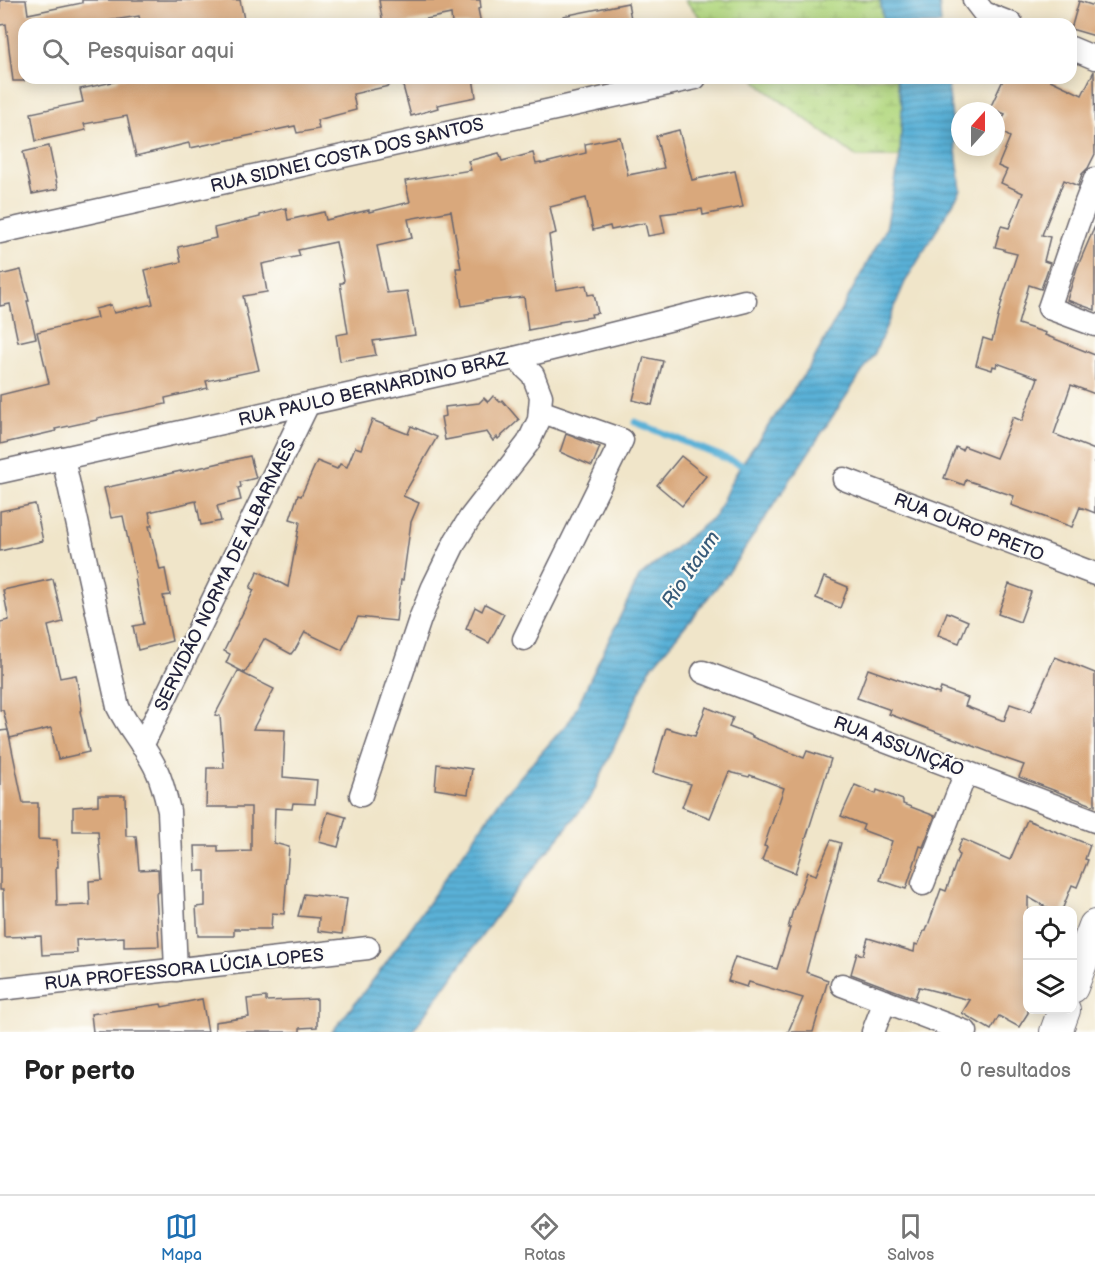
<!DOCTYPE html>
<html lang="pt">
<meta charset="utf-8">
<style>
body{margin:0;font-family:"Balsamiq Sans",sans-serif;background:#f2f2f2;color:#222}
.controls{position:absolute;right:18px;bottom:18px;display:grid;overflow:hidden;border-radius:12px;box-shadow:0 3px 15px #0003}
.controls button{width:54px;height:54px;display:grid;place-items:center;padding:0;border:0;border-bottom:2px solid #e0e0e0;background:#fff;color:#222;font:30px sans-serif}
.compass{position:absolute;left:951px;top:102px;width:54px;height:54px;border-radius:50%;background:#fff;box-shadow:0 3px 15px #0003;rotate:21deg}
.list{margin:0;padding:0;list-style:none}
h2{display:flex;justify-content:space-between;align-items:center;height:78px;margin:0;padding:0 24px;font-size:26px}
h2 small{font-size:20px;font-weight:400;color:#767676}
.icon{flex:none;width:33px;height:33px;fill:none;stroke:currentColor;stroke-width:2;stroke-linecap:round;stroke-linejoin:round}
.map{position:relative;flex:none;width:1095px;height:1032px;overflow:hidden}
.search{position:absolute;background:#fff;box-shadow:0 3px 15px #0003;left:18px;right:18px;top:18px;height:66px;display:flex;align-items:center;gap:15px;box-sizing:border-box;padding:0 21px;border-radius:18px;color:#767676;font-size:22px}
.sheet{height:162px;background:#fff}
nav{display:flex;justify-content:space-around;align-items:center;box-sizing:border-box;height:84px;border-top:2px solid #e0e0e0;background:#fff;font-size:16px;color:#767676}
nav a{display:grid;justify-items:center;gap:3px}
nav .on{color:#1f6fb2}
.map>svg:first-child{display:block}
</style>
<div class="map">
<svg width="1095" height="1032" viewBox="0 0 1095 1032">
<defs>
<pattern id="wetland-marsh" width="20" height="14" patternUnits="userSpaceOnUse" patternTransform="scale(1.5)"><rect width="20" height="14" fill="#b3d881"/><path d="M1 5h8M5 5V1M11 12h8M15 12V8" fill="none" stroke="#9ab970"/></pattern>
<pattern id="water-rules" width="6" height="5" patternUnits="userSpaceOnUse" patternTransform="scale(1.5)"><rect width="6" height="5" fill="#5ab1d7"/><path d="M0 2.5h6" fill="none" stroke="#4a90b0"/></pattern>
</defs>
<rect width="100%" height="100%" fill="#fdfcf7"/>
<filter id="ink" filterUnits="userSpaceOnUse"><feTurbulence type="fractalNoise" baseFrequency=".0167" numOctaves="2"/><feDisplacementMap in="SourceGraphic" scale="12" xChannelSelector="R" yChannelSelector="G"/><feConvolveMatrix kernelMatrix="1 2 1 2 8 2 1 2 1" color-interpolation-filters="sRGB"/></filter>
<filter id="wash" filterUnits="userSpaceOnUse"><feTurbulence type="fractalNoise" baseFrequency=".008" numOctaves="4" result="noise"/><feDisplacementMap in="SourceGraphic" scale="24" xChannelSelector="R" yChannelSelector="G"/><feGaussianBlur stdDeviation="1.35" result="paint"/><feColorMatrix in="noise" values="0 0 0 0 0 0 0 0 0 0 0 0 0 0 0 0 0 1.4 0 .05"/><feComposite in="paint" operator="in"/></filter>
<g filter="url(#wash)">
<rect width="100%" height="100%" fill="#f0e5c9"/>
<!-- wetland -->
<g fill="url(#wetland-marsh)" stroke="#6a7d5e" stroke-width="1.5">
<polygon points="685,0 880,0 884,24 706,24"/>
<polygon points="754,78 896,78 902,106 900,157 857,157 762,87"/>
</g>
<!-- water -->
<g fill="url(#water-rules)" stroke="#3e6a89" stroke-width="1.5">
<polygon points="880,0 939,0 941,24 884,24"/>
<polygon points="896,78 947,78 961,190 905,282 875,353 729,572 650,669 591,797 503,907 412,1032 332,1032 384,966 503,796 571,719 639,577 716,515 731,482 741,465 810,366 886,229 900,157 902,106"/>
</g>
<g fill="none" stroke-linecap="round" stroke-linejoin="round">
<!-- stream -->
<polyline stroke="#5ab1d7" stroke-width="7" points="635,422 750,468"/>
</g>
<g id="blocks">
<!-- building -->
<g fill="#d9a87b">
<polygon points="0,0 26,0 28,14 82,3 82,0 240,0 245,24 141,24 139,16 87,24 24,24 24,81 13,81 6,24 0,25"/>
<polygon points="379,0 480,0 481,8 478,9 481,24 452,24 451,14 402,24 383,24"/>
<polygon points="1079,1 1095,6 1095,36 1071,29"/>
<polygon points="628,3 632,24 564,24 563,16"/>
<polygon points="1094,71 1095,154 1088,168 1082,174 1078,186 1064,180 1042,235 1050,237 1044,261 1050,263 1041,289 1029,285 1018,324 1046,333 1045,335 1095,355 1095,394 1071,385 1054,434 1095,450 1095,513 1080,507 1072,527 1011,505 1014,496 966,480 964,485 944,478 956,447 962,450 964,446 996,458 1013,417 1022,421 1038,378 997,363 996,367 993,366 992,370 976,365 983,338 992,341 1003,297 1017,254 1004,251 1004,249 995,247 1001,226 1009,228 1023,193 1001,183 1007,170 998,166 1010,137 1002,132 1003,130 998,128 1005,114 990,108 1004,78 1046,78 1082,95"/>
<polygon points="118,78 388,78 389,86 353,94 356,110 317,120 319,129 297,133 295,126 190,148 189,143 136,156 127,116 84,124 86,130 36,141 31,113 83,102 80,89 118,81"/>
<polygon points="432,78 473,78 476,97 437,105 438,108 411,116 403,86"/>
<polygon points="679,130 692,180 735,171 743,207 703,215 702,209 661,214 665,233 648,236 645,223 611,230 610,226 593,230 586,198 550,207 556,233 549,235 556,290 586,285 588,295 594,294 598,313 591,314 592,317 559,322 559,324 528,330 524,297 486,301 487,302 462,306 456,268 461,268 451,211 408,219 412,238 377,246 387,293 407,291 415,335 373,341 376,355 340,361 336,335 348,333 340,283 343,283 344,280 336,242 298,250 300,256 262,264 267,292 243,296 250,329 249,329 259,370 206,381 208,388 165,398 166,404 97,418 97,420 55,429 56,431 0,444 0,395 49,383 37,332 97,318 95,309 111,305 114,313 153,304 145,270 181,262 178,247 216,238 214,228 260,217 260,215 286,208 288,220 324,212 326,220 369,210 369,212 410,202 405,181 471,170 468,161 499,153 502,161 533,153 536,164 541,163 541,164 586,153 585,144 620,137 628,175 664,168 656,136"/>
<polygon points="49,146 58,189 32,194 23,152"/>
<polygon points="1095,226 1095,310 1067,300 1077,268"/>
<polygon points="21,270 29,301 27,301 36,338 18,342 10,304 0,306 0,275"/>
<polygon points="644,357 663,361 652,405 633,400"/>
<polygon points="493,396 500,402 502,400 519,420 498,439 497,437 493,441 487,432 445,440 441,417 446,416 445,407 479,403 484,398 488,402"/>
<polygon points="372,420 408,434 411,426 437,437 403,496 419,503 411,522 403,580 401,580 396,621 358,617 342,650 305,632 295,650 294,650 291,654 264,639 245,673 226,663 230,654 224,651 254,590 250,588 258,571 288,587 300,522 290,519 298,495 301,496 317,461 337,469 340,464 347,467 355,447 361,449"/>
<polygon points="566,434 600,447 592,466 560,452"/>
<polygon points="250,456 256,478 240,482 241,487 238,488 241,500 217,506 221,521 201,525 196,501 149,512 152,526 149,526 160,570 165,569 170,595 163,596 172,641 138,650 133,626 144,624 135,579 136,578 123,516 111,518 104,488 181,471 181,472"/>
<polygon points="681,456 706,476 682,506 657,485"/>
<polygon points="35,504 43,541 0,551 0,511"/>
<polygon points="824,577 848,587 840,608 816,598"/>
<polygon points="53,579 63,622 48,626 60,678 76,675 82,710 80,711 89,752 58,759 51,728 10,738 3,710 0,710 0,622 9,620 3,590"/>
<polygon points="1009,584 1031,592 1020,622 998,614"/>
<polygon points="485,604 504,614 489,643 470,633 471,631 466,629 475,607 482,611"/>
<polygon points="947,612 968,621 959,643 938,635"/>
<polygon points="1055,657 1095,673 1095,806 1019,777 1024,765 992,754 992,753 889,714 891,710 857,698 868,669 939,694 941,688 968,698 965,706 1004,721 1010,704 1031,711"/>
<polygon points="238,671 274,689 253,729 285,730 283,777 317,780 315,804 293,803 292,809 275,808 274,843 289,847 284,914 272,913 271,929 234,929 234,936 198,936 196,907 205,906 205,871 196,871 195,846 218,846 218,852 251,851 251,807 206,807 207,768 224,768 220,716 215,715"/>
<polygon points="706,707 733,718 729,727 753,736 752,737 804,758 807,751 831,759 795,873 762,860 767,847 764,846 784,788 750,775 749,777 729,772 710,818 682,807 691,784 653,773 666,728 695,736"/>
<polygon points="8,730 23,803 38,803 38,839 57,840 58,867 56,867 57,906 90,905 89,881 102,880 98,831 73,831 73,807 98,805 98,795 125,795 126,836 136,836 139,870 158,869 159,892 156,893 159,946 124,947 124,937 76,940 77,953 42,955 41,936 4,937 3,890 0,890 0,731"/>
<polygon points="437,764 472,769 468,794 435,789"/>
<polygon points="855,785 876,794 877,790 903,800 903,804 935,816 923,847 920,846 906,889 880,880 892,841 862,830 864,825 841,816"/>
<polygon points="328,812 346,817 338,847 319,842"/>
<polygon points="1027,820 1090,845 1085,859 1088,860 1077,887 1072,885 1062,910 1051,910 1028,897 1028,1013 1019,1027 999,1016 991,1030 962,1013 970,1000 919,987 915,998 851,974 857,953 863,955 868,938 914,952 915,944 918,945 924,931 926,931 941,889 946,891 959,855 957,851 962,839 1010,860"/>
<polygon points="831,840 841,843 806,972 828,980 813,1032 788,1032 803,998 749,982 747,987 728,981 730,975 729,974 735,957 777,969 790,928 788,928 793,910 794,910 807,872 816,875"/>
<polygon points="304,894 347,899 342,934 318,931 319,918 298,916"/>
<polygon points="266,997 266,1001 317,999 317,1027 300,1028 300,1032 215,1032 215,1022 249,1017 247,999"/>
<polygon points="202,999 208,1032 93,1032 91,1014 161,1004 162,1007"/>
</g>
</g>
</g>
<g filter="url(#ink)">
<use href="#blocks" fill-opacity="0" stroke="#6a666d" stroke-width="1.5"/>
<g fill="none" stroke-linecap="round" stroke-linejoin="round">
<defs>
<g id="street">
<polyline points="974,0 984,13 1012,24"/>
<polyline points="1071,48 1095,58"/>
<polyline points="1095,179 1078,223 1049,308 1095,325"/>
<polyline points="0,232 695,78"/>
<path d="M63,458L118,707C129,730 147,748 157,771C163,784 166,798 169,811L176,970"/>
<polyline points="0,472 515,358 745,301"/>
<polyline points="844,479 1095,574"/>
<polyline points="524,639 622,440 540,411"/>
<polyline points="703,672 1095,821"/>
<polyline points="142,746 308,404"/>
<polyline points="361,795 420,619 433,587 456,540 470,518 528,443 539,420 541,396 533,375 515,358"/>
<polyline points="923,884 966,772"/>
<polyline points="842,985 966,1032"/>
<polyline points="0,989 368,948"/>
<polyline points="873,1032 885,1001"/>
</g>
<g id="secondary">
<polyline points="1072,987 1095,926"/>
<polyline points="1056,1032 1064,1010"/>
</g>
</defs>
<!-- street casing -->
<use href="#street" stroke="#6a666d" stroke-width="25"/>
<!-- secondary casing -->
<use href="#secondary" stroke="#6a666d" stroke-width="34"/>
<!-- street -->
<use href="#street" stroke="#fff" stroke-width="22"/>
<!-- secondary -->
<use href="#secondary" stroke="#fff" stroke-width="32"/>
</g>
</g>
<g text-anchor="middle" stroke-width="4.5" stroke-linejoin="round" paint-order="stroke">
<!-- street labels -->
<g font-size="18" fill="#22223b" stroke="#fdfcf7">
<text transform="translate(347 155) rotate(-13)" y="6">RUA SIDNEI COSTA DOS SANTOS</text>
<text transform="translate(373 389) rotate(-13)" y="6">RUA PAULO BERNARDINO BRAZ</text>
<text transform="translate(969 527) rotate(21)" y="6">RUA OURO PRETO</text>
<text transform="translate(225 575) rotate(-64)" y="6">SERVIDÃO NORMA DE ALBARNAES</text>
<text transform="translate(899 746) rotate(21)" y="6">RUA ASSUNÇÃO</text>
<text transform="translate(184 969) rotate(-6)" y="6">RUA PROFESSORA LÚCIA LOPES</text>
</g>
<!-- water labels -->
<g font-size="20" font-style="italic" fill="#385b79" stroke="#fdfcf7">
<text transform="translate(690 569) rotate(-56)" y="7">Rio Itaum</text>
</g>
</g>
</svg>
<div class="controls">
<button><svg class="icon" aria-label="locate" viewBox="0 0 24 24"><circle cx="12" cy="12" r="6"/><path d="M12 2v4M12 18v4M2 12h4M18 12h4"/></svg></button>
<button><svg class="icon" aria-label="layers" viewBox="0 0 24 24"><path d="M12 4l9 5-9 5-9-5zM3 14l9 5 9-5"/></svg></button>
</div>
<svg class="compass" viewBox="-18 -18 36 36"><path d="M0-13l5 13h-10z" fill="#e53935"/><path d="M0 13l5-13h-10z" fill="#767676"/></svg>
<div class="search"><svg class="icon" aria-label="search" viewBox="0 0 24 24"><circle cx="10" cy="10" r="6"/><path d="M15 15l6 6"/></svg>Pesquisar aqui</div>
</div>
<section class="sheet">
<h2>Por perto<small>0 resultados</small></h2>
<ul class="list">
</ul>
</section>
<nav>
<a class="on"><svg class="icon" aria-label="map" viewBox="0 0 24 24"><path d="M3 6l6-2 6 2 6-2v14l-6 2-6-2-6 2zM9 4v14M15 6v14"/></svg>Mapa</a>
<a><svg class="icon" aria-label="directions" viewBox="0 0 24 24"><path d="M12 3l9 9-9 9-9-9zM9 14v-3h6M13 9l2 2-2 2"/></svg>Rotas</a>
<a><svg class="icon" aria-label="saved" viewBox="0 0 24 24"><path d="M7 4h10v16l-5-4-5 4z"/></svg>Salvos</a>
</nav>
